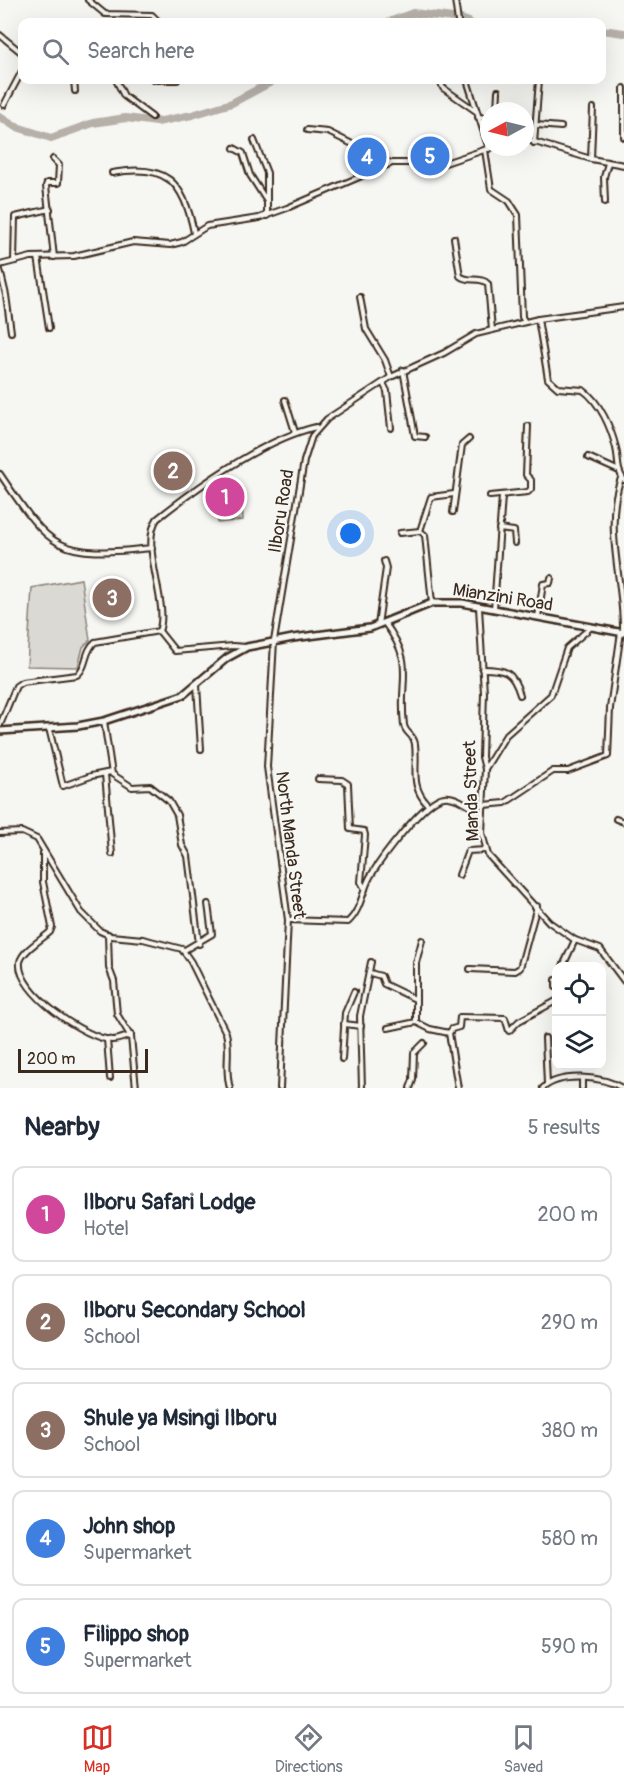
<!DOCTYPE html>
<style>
body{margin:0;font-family:Pangolin,sans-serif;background:#f6f6f7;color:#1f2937}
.controls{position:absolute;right:18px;bottom:18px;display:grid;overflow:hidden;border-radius:12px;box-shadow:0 6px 24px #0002}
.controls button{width:54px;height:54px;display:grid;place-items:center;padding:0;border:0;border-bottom:2px solid #e0e1e3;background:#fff;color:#1f2937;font:30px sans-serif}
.compass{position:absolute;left:480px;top:102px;width:54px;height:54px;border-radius:50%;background:#fff;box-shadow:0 6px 24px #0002;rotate:263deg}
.scale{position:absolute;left:18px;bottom:15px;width:130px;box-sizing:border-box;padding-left:6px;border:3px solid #3b2a1e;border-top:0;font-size:16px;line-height:21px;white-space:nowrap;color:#3b2a1e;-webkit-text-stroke:4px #f6f6f2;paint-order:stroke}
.you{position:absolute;left:351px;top:534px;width:21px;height:21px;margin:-15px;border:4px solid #fff;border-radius:50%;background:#1a73e8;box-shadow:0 0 0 9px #1a73e833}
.badge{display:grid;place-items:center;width:39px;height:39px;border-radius:50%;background:#d93025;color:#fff;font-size:20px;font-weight:700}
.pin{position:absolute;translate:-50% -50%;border:3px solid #fff;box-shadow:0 2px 6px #0006}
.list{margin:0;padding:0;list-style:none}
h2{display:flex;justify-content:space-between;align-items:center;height:78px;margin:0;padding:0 24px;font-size:26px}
h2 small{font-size:20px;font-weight:400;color:#747a83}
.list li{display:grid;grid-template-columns:39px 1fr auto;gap:18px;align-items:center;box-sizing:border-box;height:96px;margin:0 12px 12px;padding:0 12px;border:2px solid #e0e1e3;border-radius:12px}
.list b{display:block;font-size:22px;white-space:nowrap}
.list p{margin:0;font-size:20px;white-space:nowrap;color:#747a83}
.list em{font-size:20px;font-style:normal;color:#747a83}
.icon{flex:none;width:33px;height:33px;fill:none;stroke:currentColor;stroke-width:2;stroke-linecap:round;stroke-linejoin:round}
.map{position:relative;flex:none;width:624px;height:1088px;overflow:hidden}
.search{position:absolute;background:#fff;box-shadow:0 6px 24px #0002;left:18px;right:18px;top:18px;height:66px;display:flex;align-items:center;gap:15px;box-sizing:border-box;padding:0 21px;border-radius:12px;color:#747a83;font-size:22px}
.sheet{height:618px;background:#fff}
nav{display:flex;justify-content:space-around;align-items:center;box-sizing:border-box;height:84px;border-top:2px solid #e0e1e3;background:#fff;font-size:16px;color:#747a83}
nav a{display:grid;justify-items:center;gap:3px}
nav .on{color:#d93025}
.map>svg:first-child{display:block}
</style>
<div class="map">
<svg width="624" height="1088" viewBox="0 0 624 1088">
<rect width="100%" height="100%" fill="#f6f6f2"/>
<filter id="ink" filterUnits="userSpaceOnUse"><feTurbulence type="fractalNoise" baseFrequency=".0167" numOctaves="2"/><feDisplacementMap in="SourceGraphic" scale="12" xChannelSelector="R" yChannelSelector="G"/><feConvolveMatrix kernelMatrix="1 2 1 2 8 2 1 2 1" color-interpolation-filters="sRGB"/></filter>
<g filter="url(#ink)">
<!-- green -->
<g fill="#dad9d3" stroke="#8a8278" stroke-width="1.5">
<polygon points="242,499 243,520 218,523 216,503"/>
<polygon points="81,579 90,640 83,647 78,667 27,666 32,588"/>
</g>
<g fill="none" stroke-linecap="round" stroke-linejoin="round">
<!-- river -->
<g stroke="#b6b0a9" stroke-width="8">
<polyline points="461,19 469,22"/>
<polyline points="338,22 355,22"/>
<polyline points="389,22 413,13 453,18"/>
<polyline points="602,30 624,33"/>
<polyline points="0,117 14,126 51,138 93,123 126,118 157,122 192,115 232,103 275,80"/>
</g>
<defs>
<g id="street">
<polyline points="88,0 105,14 152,15 159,22"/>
<polyline points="455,0 458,22"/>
<polyline points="0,35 22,53"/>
<polyline points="74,80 75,91"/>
<polyline points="116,80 124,96 152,117"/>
<polyline points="154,80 177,80"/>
<polyline points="433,80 440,81 443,88 476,111"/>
<polyline points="467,80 489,149"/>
<polyline points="624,88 624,137"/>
<polyline points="4,105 22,71"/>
<polyline points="497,111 498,91"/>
<polyline points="478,117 489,118"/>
<polyline points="537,125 561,127"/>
<polyline points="307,130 328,132 391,163"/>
<polyline points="525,139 591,159 624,165"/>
<polyline points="254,140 267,173 267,216"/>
<polyline points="534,143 539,80"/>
<polyline points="234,148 243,153 250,175 266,200"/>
<polyline points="485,150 491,189 509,201 518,215 522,317 525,322"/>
<polyline points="53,159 59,165 58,183 47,183 46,186 54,257"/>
<polyline points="591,159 593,108"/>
<path d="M112,173C166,163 184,181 194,233"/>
<polyline points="605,202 604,177 608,163"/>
<path d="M454,238L460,276C468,283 481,276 488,284L492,330"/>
<polyline points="38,257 49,328"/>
<polyline points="14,261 15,217 50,209"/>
<polyline points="0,265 31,257 74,256 133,242 170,245 182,242 207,226 259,218 287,208 392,163 445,163 493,147"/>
<polyline points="0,270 6,295 11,332"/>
<polyline points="360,297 366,329 385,360 391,377"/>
<path d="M538,319L548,379L558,388L583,390C600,402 611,428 616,448C619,461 616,469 624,480"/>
<polyline points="403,370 415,436 425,437"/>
<polyline points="383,383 387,391 391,428"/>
<polyline points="285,400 295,432"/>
<polyline points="588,457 617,470"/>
<path d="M0,474C52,551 57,558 152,548"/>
<path d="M621,478C603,527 624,581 623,632"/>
<polyline points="490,496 528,492 531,489 531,480 526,475 528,426"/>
<polyline points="453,512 462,445 469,439"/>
<polyline points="499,529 514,531 515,543"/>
<polyline points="420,531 431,497 454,494"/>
<polyline points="400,533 420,531 425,535 432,603"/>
<polyline points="479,607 484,693 482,757 485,769 482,833 488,855 549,922 575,940 600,949 624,981"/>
<polyline points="494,609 502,496"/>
<polyline points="538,617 543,584 550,583 551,578"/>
<path d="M384,622C417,666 398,677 404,725C405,733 414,735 415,744C418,769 409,785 428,805"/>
<polyline points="378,625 386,568 384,561"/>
<polyline points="159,631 175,651 233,646 246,647"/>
<path d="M482,669C505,669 513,671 520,695"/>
<polyline points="197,685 201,749"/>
<polyline points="104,721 112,774 132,787 150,786 169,801 177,815 182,845 188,856 199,944"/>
<path d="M0,725L16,686L22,682L77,675C88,666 84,651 95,642L159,631C170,604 139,546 157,519C201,484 262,440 316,427"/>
<polyline points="49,728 63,786 91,776 111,772"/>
<polyline points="485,769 506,735 551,695 567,648 590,628"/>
<polyline points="105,774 112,854"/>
<polyline points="318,779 342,780 348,784 350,829 364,831 365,835 361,882 365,889"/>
<polyline points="484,805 505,803 553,771 568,771 608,756 610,708 621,632"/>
<polyline points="616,819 624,822"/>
<path d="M0,833L22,832L37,839L81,912L100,931L111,936L143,939L182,949L191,962L226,1033C231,1051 224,1069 230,1088"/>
<path d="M43,853V882L52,927L50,932C41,940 22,951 20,962C16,992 86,1039 112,1040C118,1040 125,1037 131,1035"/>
<polyline points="459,875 468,851 486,850"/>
<path d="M288,920L348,922C361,910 362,892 370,877C380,860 425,799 444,797C456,795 471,808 481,813"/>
<polyline points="108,934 109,968 114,981 117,1014 131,1037 136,1088"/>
<polyline points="183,951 212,934 208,904"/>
<polyline points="563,966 575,940"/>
<polyline points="470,969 515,971 520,968 537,906"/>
<polyline points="370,973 381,976 384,984 415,999"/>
<polyline points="556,980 556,987"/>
<polyline points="416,1022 416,963 422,940"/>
<polyline points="344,1024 361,1026"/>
<polyline points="388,1028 416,1022 430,1029 449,1033 458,1088"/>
<polyline points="449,1033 452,1029 459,1027 460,1017 505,1018 509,1031 519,1021 556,1001"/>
<polyline points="545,1038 547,1084"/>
<polyline points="107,1039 110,1078"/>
<polyline points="342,1059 345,1013 354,992"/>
<polyline points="582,1079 582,1088"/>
<polyline points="280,1088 288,920 267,767 274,641 304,461 312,436 327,419 391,377 444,353 476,334 538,319 624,307"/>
<polyline points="362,1088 360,1016 371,962"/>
<polyline points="410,1088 413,1080 414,1053 424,1043"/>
<path d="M543,1088C561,1072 602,1076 622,1088"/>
</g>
<polyline id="secondary" points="0,731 78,726 104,721 183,695 227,658 247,647 293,638 370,628 432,603 462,603 624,633"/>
</defs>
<!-- street casing -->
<use href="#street" stroke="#3b2a1e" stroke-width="8"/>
<!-- secondary casing -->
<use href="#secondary" stroke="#3b2a1e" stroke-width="10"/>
<!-- street -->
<use href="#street" stroke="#f6f6f2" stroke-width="4"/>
<!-- secondary -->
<use href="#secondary" stroke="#f6f6f2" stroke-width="5"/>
</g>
</g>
<g text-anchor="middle" stroke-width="4.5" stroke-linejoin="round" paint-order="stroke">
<!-- street labels -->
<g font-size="18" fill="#3b2a1e" stroke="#f6f6f2">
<text transform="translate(281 511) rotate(-81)" y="6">Ilboru Road</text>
<text transform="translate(503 597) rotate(9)" y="6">Mianzini Road</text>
<text transform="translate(471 791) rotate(-92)" y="6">Manda Street</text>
<text transform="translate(291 845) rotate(83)" y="6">North Manda Street</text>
</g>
</g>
</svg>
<div class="controls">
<button><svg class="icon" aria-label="locate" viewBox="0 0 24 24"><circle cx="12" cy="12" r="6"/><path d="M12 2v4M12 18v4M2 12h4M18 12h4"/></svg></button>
<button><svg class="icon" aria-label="layers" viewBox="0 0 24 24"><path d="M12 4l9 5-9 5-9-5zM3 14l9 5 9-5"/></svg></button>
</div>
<svg class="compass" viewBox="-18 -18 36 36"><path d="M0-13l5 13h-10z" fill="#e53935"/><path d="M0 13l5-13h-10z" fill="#747a83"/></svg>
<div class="scale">200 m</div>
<div class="you"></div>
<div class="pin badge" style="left:225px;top:497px;background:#d1479c">1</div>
<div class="pin badge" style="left:173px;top:471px;background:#8d6e63">2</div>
<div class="pin badge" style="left:112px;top:598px;background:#8d6e63">3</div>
<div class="pin badge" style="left:367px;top:157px;background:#3f7fe0">4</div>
<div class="pin badge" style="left:430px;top:156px;background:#3f7fe0">5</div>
<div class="search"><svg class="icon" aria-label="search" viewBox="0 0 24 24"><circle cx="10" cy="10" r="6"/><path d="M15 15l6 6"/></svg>Search here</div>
</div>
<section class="sheet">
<h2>Nearby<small>5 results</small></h2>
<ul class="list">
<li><span class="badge" style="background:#d1479c">1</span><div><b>Ilboru Safari Lodge</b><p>Hotel</p></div><em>200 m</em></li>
<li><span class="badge" style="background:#8d6e63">2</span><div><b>Ilboru Secondary School</b><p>School</p></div><em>290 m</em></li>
<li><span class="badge" style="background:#8d6e63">3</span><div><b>Shule ya Msingi Ilboru</b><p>School</p></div><em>380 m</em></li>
<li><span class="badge" style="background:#3f7fe0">4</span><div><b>John shop</b><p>Supermarket</p></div><em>580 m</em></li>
<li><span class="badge" style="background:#3f7fe0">5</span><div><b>Filippo shop</b><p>Supermarket</p></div><em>590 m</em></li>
</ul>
</section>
<nav>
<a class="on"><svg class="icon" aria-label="map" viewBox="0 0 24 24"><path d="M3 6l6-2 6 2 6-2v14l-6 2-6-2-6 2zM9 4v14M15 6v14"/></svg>Map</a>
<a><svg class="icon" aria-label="directions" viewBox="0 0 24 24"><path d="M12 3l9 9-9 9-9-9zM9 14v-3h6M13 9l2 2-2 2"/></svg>Directions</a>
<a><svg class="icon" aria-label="saved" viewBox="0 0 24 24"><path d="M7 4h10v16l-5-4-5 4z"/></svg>Saved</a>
</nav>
